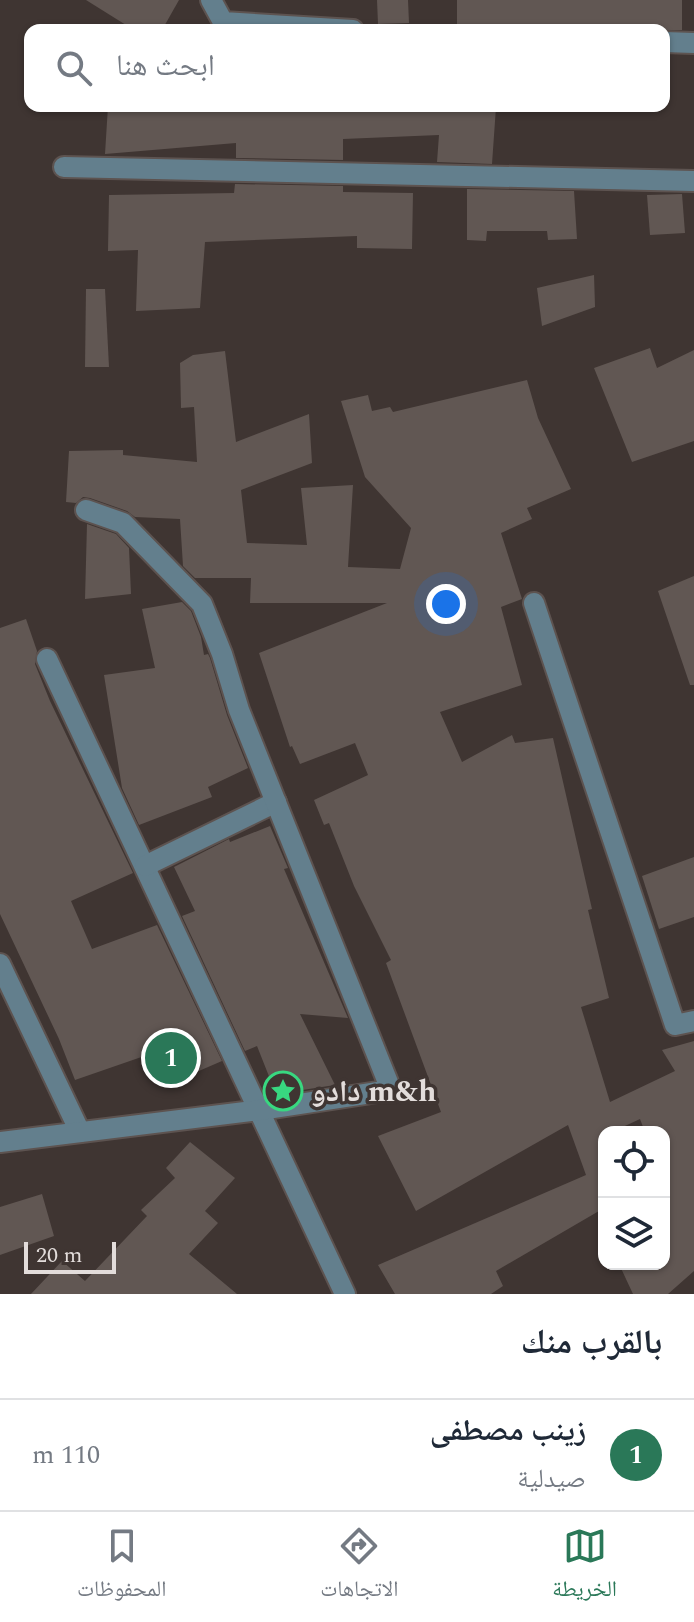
<!DOCTYPE html>
<html lang="ar">
<meta charset="utf-8">
<style>
body{margin:0;font-family:Spectral,"Noto Naskh Arabic",serif;background:#f6f6f7;color:#1f2937;direction:rtl}
.controls{position:absolute;right:24px;bottom:24px;display:grid;overflow:hidden;border-radius:16px;box-shadow:0 2px 6px #0004}
.controls button{width:72px;height:72px;display:grid;place-items:center;padding:0;border:0;border-bottom:2px solid #e0e1e3;background:#fff;color:#1f2937;font:40px sans-serif}
.scale{position:absolute;left:24px;bottom:20px;width:92px;box-sizing:border-box;padding-left:8px;border:4px solid #e3dddb;border-top:0;font-size:22px;line-height:28px;white-space:nowrap;color:#e3dddb;-webkit-text-stroke:6px #3f3532;paint-order:stroke}
.you{position:absolute;left:446px;top:604px;width:28px;height:28px;margin:-20px;border:6px solid #fff;border-radius:50%;background:#1a73e8;box-shadow:0 0 0 12px #1a73e833}
.badge{display:grid;place-items:center;width:52px;height:52px;border-radius:50%;background:#2a7858;color:#fff;font-size:26px;font-weight:700}
.pin{position:absolute;translate:-50% -50%;border:4px solid #fff;box-shadow:0 2px 8px #0006}
.list{margin:0;padding:0;list-style:none}
h2{display:flex;justify-content:space-between;align-items:center;height:104px;margin:0;padding:0 32px;font-size:34px}
h2 small{font-size:26px;font-weight:400;color:#747a83}
.list li{display:grid;grid-template-columns:52px 1fr auto;gap:24px;align-items:center;box-sizing:border-box;height:112px;padding:0 32px;border-top:2px solid #e0e1e3}
.list b{display:block;font-size:30px;white-space:nowrap}
.list p{margin:0;font-size:26px;white-space:nowrap;color:#747a83}
.list em{font-size:26px;font-style:normal;color:#747a83}
.icon{flex:none;width:44px;height:44px;fill:none;stroke:currentColor;stroke-width:2;stroke-linecap:round;stroke-linejoin:round}
.map{position:relative;flex:none;width:694px;height:1294px;overflow:hidden;direction:ltr}
.search{position:absolute;background:#fff;box-shadow:0 2px 6px #0004;left:24px;right:24px;top:24px;height:88px;display:flex;align-items:center;gap:20px;box-sizing:border-box;padding:0 28px;border-radius:16px;color:#747a83;font-size:30px}
.sheet{height:216px;background:#fff}
nav{display:flex;justify-content:space-around;align-items:center;box-sizing:border-box;height:112px;border-top:2px solid #e0e1e3;background:#fff;font-size:22px;color:#747a83}
nav a{display:grid;justify-items:center;gap:4px}
nav .on{color:#2a7858}
.map>svg:first-child{display:block}
</style>
<div class="map">
<svg width="694" height="1294" viewBox="0 0 694 1294">
<rect width="100%" height="100%" fill="#3f3532"/>
<!-- building -->
<g fill="#615753">
<polygon points="86,0 179,0 162,30 134,30"/>
<polygon points="377,0 408,0 409,23 378,24"/>
<rect x="457" y="0" width="225" height="30"/>
<polygon points="108,106 479,106 496,107 492,164 437,162 439,135 343,139 343,160 236,158 236,143 105,154"/>
<polygon points="235,184 343,186 343,192 413,193 412,249 357,248 357,236 205,242 200,308 136,311 138,250 108,251 109,195 234,193"/>
<polygon points="467,189 574,191 577,239 548,240 547,231 487,231 486,241 467,240"/>
<polygon points="682,194 685,233 650,235 647,195"/>
<polygon points="594,275 595,307 542,326 537,288"/>
<polygon points="86,289 105,289 109,367 85,367"/>
<polygon points="650,348 657,368 694,350 694,441 632,462 594,368"/>
<polygon points="225,351 236,442 309,414 312,463 241,490 247,543 307,545 301,488 353,485 348,567 400,569 411,528 365,477 341,401 368,395 372,411 390,407 393,412 527,380 538,418 571,489 527,508 532,519 501,533 522,599 501,607 522,685 440,712 462,762 512,735 515,743 553,738 592,909 588,910 609,998 581,1007 610,1102 675,1071 662,1050 694,1041 694,1271 668,1294 633,1294 619,1264 664,1264 664,1132 645,1132 640,1119 612,1132 604,1132 604,1216 601,1216 599,1211 496,1271 503,1286 491,1294 395,1294 378,1265 586,1175 568,1125 416,1211 378,1136 441,1112 386,963 391,960 354,886 329,823 324,825 314,800 368,775 355,743 300,764 292,746 290,747 259,653 387,603 250,603 251,578 195,578 183,566 180,519 135,517 127,511 90,498 83,497 76,503 66,502 69,451 123,450 123,455 197,462 194,407 181,408 180,363 193,355"/>
<polygon points="87,524 116,534 129,548 131,594 85,599"/>
<polygon points="694,576 694,685 690,685 658,591"/>
<polygon points="182,602 191,611 201,637 204,655 208,654 210,658 227,715 248,768 208,787 212,797 139,825 122,788 104,675 155,668 142,609"/>
<polygon points="26,619 37,651 35,664 50,701 133,873 71,901 92,949 157,925 222,1061 164,1086 153,1053 75,1080 59,1039 0,914 0,628"/>
<polygon points="270,826 288,868 284,869 348,1018 300,1014 335,1085 276,1094 257,1046 245,1051 182,916 195,911 174,867 229,839 230,842"/>
<polygon points="694,857 694,917 659,929 642,876"/>
<polygon points="190,1142 235,1178 205,1211 218,1223 189,1254 237,1294 31,1294 62,1261 85,1281 147,1216 141,1210 175,1178 166,1168"/>
<polygon points="42,1194 54,1236 0,1255 0,1207"/>
</g>
<g fill="none" stroke-linecap="round" stroke-linejoin="round">
<defs>
<g id="minor">
<polyline points="211,0 223,22 353,30"/>
<polyline points="664,42 694,43"/>
<polyline points="64,167 694,181"/>
<polyline points="534,603 675,1025 694,1021"/>
<polyline points="47,659 345,1294"/>
<polyline points="145,866 276,802"/>
<polyline points="0,964 80,1132"/>
<polyline points="0,1142 260,1110 391,1090 239,710 222,654 202,604 123,523 86,510"/>
</g>
</defs>
<!-- minor casing -->
<use href="#minor" stroke="#5d5350" stroke-width="24"/>
<!-- minor -->
<use href="#minor" stroke="#637f8d" stroke-width="20"/>
</g>
<!-- icons -->
<defs>
<symbol id="sight-ring" viewBox="-11 -11 22 22"><circle r="9.5" fill="#3f3532" stroke="#38d880" stroke-width="1.5"/><path d="M0-6L1.8-2.2L6-1.7L2.9 1.2L3.7 5.4L0 3.3L-3.7 5.4L-2.9 1.2L-6-1.7L-1.8-2.2Z" fill="#38d880"/></symbol>
</defs>
<g fill-rule="evenodd">
<use href="#sight-ring" x="261" y="1069" width="44" height="44"/>
</g>
<g text-anchor="middle" stroke-width="7" stroke-linejoin="round" paint-order="stroke">
<!-- poi labels -->
<g font-size="30" font-weight="bold" fill="#e3dddb" stroke="#3f3532" text-anchor="start">
<text x="311" y="1101">دادو m&amp;h</text>
</g>
</g>
</svg>
<div class="controls">
<button><svg class="icon" aria-label="locate" viewBox="0 0 24 24"><circle cx="12" cy="12" r="6"/><path d="M12 2v4M12 18v4M2 12h4M18 12h4"/></svg></button>
<button><svg class="icon" aria-label="layers" viewBox="0 0 24 24"><path d="M12 4l9 5-9 5-9-5zM3 14l9 5 9-5"/></svg></button>
</div>
<div class="scale">20 m</div>
<div class="you"></div>
<div class="pin badge" style="left:171px;top:1058px">1</div>
<div class="search"><svg class="icon" aria-label="search" viewBox="0 0 24 24"><circle cx="10" cy="10" r="6"/><path d="M15 15l6 6"/></svg>ابحث هنا</div>
</div>
<section class="sheet">
<h2>بالقرب منك<small></small></h2>
<ul class="list">
<li><span class="badge">1</span><div><b>زينب مصطفى</b><p>صيدلية</p></div><em>110 m</em></li>
</ul>
</section>
<nav>
<a class="on"><svg class="icon" aria-label="map" viewBox="0 0 24 24"><path d="M3 6l6-2 6 2 6-2v14l-6 2-6-2-6 2zM9 4v14M15 6v14"/></svg>الخريطة</a>
<a><svg class="icon" aria-label="directions" viewBox="0 0 24 24"><path d="M12 3l9 9-9 9-9-9zM9 14v-3h6M13 9l2 2-2 2"/></svg>الاتجاهات</a>
<a><svg class="icon" aria-label="saved" viewBox="0 0 24 24"><path d="M7 4h10v16l-5-4-5 4z"/></svg>المحفوظات</a>
</nav>
